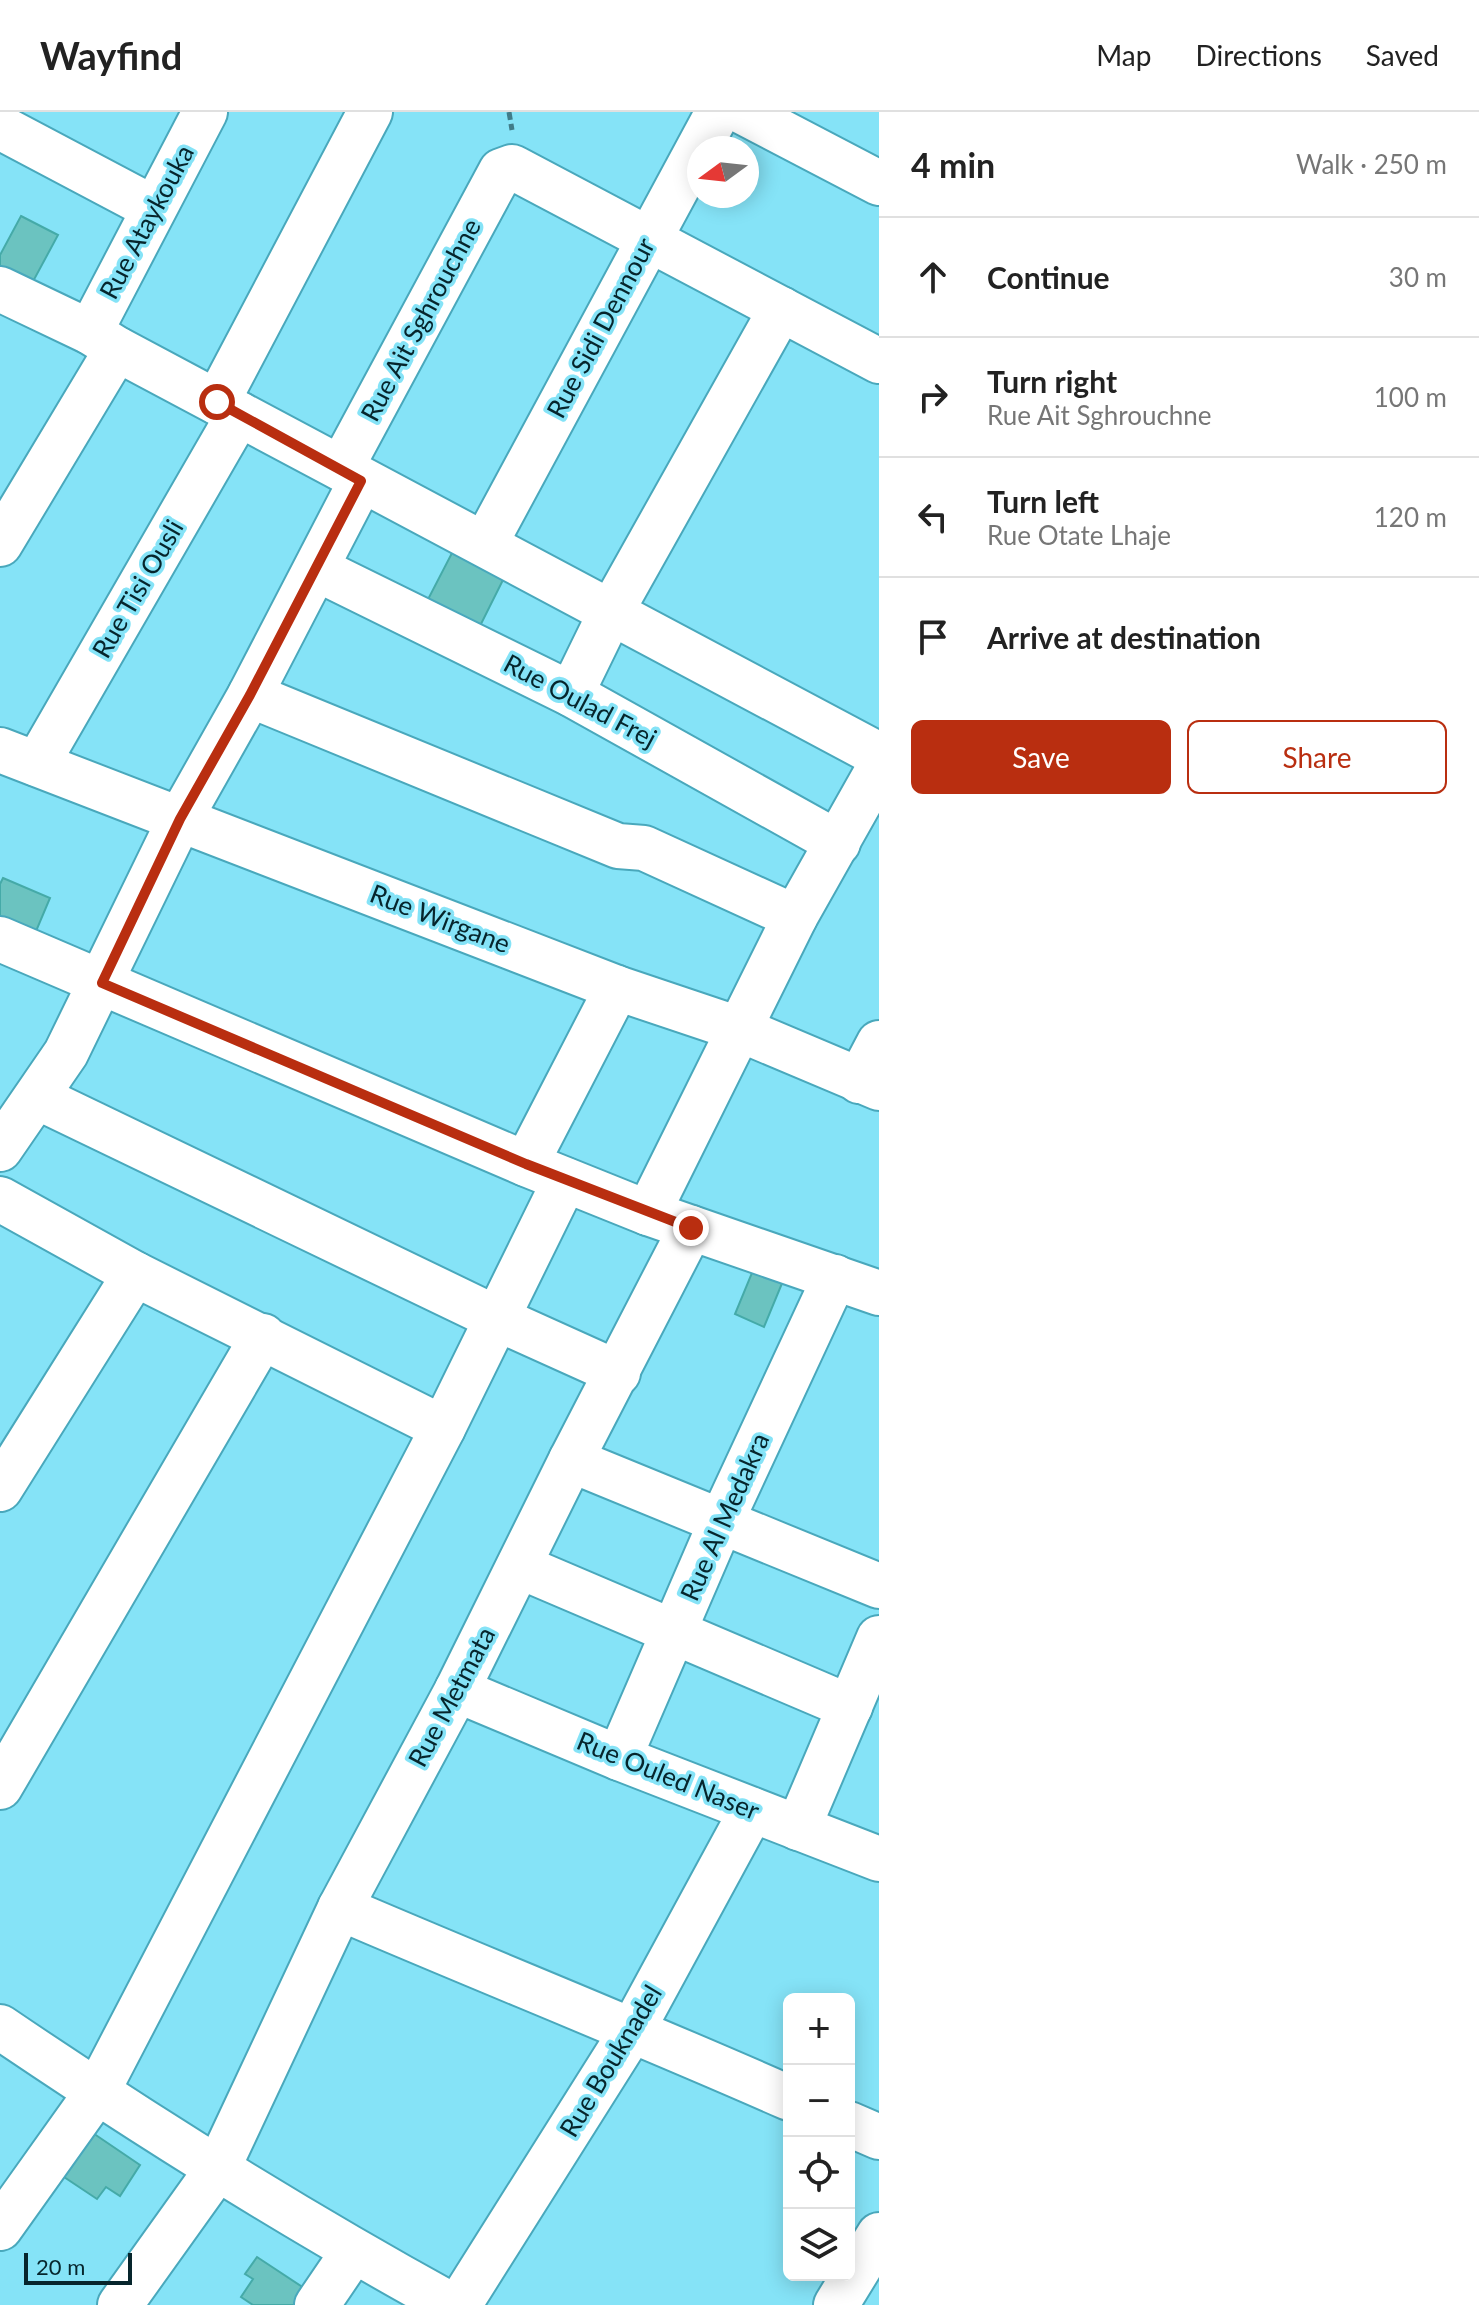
<!DOCTYPE html>
<meta charset="utf-8">
<style>
body{margin:0;font-family:Lato,sans-serif;background:#f6f6f6;color:#222}
.controls{position:absolute;right:24px;bottom:24px;display:grid;overflow:hidden;border-radius:12px;box-shadow:0 4px 20px #0003}
.controls button{width:72px;height:72px;display:grid;place-items:center;padding:0;border:0;border-bottom:2px solid #e0e0e0;background:#fff;color:#222;font:40px sans-serif}
.compass{position:absolute;left:687px;top:24px;width:72px;height:72px;border-radius:50%;background:#fff;box-shadow:0 4px 20px #0003;rotate:255deg}
.scale{position:absolute;left:24px;bottom:20px;width:108px;box-sizing:border-box;padding-left:8px;border:4px solid #06252c;border-top:0;font-size:22px;line-height:28px;white-space:nowrap;color:#06252c;-webkit-text-stroke:6px #85e3f7;paint-order:stroke}
.stop{position:absolute;width:24px;height:24px;margin:-18px;border:6px solid #b92e10;border-radius:50%;background:#fff}
.stop.end{background:#b92e10;border-color:#fff;box-shadow:0 2px 8px #0008}
.list{margin:0;padding:0;list-style:none}
h2{display:flex;justify-content:space-between;align-items:center;height:104px;margin:0;padding:0 32px;font-size:34px}
h2 small{font-size:26px;font-weight:400;color:#767676}
.list li{display:grid;grid-template-columns:52px 1fr auto;gap:24px;align-items:center;box-sizing:border-box;height:120px;padding:0 32px;border-top:2px solid #e0e0e0}
.list b{display:block;font-size:30px;white-space:nowrap}
.list p{margin:0;font-size:26px;white-space:nowrap;color:#767676}
.list em{font-size:26px;font-style:normal;color:#767676}
.actions{display:flex;gap:16px;padding:24px 32px}
.actions a{flex:1;padding:18px 0;border:2px solid #b92e10;border-radius:12px;text-align:center;font-size:28px;color:#b92e10}
.actions .main{background:#b92e10;color:#fff}
.icon{flex:none;width:44px;height:44px;fill:none;stroke:currentColor;stroke-width:2;stroke-linecap:round;stroke-linejoin:round}
.map{position:relative;flex:none;width:879px;height:2193px;overflow:hidden}
header{display:flex;align-items:center;gap:48px;box-sizing:border-box;height:112px;padding:0 40px;background:#fff;border-bottom:2px solid #e0e0e0}
header strong{font-size:38px}
nav{display:flex;gap:44px;margin-inline-start:auto;font-size:28px}
main{display:flex}
aside{flex:1;background:#fff}
.map>svg:first-child{display:block}
</style>
<header>
<strong>Wayfind</strong>
<nav><a>Map</a><a>Directions</a><a>Saved</a></nav>
</header>
<main>
<div class="map">
<svg width="879" height="2193" viewBox="0 0 879 2193">
<rect width="100%" height="100%" fill="#85e3f7"/>
<!-- building -->
<g fill="#6bc3c0" stroke="#45aaa8" stroke-width="2">
<polygon points="21,104 58,123 30,175 0,158 0,143"/>
<polygon points="453,439 504,466 476,522 424,495"/>
<polygon points="3,766 50,786 34,824 0,809 0,772"/>
<polygon points="754,1156 783,1169 764,1215 735,1202"/>
<polygon points="84,2015 140,2053 120,2084 106,2075 97,2087 55,2059"/>
<polygon points="257,2145 310,2180 302,2193 253,2193 241,2185 253,2167 245,2162"/>
</g>
<g fill="none" stroke-linecap="round" stroke-linejoin="round">
<defs>
<g id="minor">
<polyline points="743,0 879,71"/>
<polyline points="0,15 153,96"/>
<polyline points="0,177 90,220 117,237 879,643"/>
<polyline points="90,220 205,0"/>
<polyline points="217,290 370,0"/>
<polyline points="341,356 501,59 512,55 516,57 879,249"/>
<polyline points="0,432 117,237"/>
<polyline points="485,432 718,0"/>
<polyline points="317,457 571,582 838,731"/>
<polyline points="571,582 611,500 781,197"/>
<polyline points="250,583 618,734 644,736 795,805"/>
<polyline points="0,638 617,876 739,917 879,976"/>
<polyline points="37,652 239,302"/>
<polyline points="0,827 526,1052 648,1101 879,1181"/>
<polyline points="859,969 879,931"/>
<polyline points="37,985 496,1206 618,1261"/>
<polyline points="0,1037 66,941 180,707 250,583 361,369"/>
<polyline points="526,1052 617,876"/>
<polyline points="0,1087 135,1162 443,1316"/>
<polyline points="648,1101 795,805 879,656"/>
<polyline points="571,1348 879,1474"/>
<polyline points="0,1377 135,1162"/>
<polyline points="519,1454 850,1595"/>
<polyline points="457,1578 619,1646 879,1747"/>
<polyline points="619,1646 721,1410 835,1165"/>
<polyline points="0,1675 263,1224"/>
<polyline points="798,1716 879,1526"/>
<path d="M340,1796C489,1860 640,1920 789,1986"/>
<path d="M0,1915C146,2014 296,2108 451,2193"/>
<polyline points="849,2012 879,2025"/>
<polyline points="0,2116 97,1980 443,1316 565,1068"/>
<polyline points="120,2193 218,2056 340,1796 457,1578 571,1348 691,1116"/>
<polyline points="317,2193 353,2140"/>
<polyline points="459,2193 633,1917 752,1698"/>
<polyline points="836,2193 879,2123"/>
</g>
</defs>
<!-- minor casing -->
<use href="#minor" stroke="#49a8bc" stroke-width="48"/>
<!-- path -->
<polyline stroke="#407c89" stroke-width="5" stroke-dasharray="8 4" stroke-linecap="butt" points="509,0 512,18"/>
<!-- minor -->
<use href="#minor" stroke="#fff" stroke-width="44"/>
</g>
<g fill="none" stroke-linecap="round" stroke-linejoin="round">
<!-- route -->
<polyline stroke="#b92e10" stroke-width="10" points="217,290 361,369 250,583 180,707 102,871 526,1052 691,1116"/>
</g>
<g text-anchor="middle" stroke-width="7" stroke-linejoin="round" paint-order="stroke">
<!-- street labels -->
<g font-size="26" fill="#06252c" stroke="#85e3f7">
<text transform="translate(147 110) rotate(-62)" y="9">Rue Ataykouka</text>
<text transform="translate(421 208) rotate(-62)" y="9">Rue Ait Sghrouchne</text>
<text transform="translate(601 216) rotate(-62)" y="9">Rue Sidi Dennour</text>
<text transform="translate(138 477) rotate(-60)" y="9">Rue Tisi Ousli</text>
<text transform="translate(580 589) rotate(28)" y="9">Rue Oulad Frej</text>
<text transform="translate(440 807) rotate(21)" y="9">Rue Wirgane</text>
<text transform="translate(725 1405) rotate(-66)" y="9">Rue Al Medakra</text>
<text transform="translate(452 1585) rotate(-62)" y="9">Rue Metmata</text>
<text transform="translate(668 1664) rotate(22)" y="9">Rue Ouled Naser</text>
<text transform="translate(611 1949) rotate(-59)" y="9">Rue Bouknadel</text>
</g>
</g>
</svg>
<div class="controls">
<button>+</button>
<button>−</button>
<button><svg class="icon" aria-label="locate" viewBox="0 0 24 24"><circle cx="12" cy="12" r="6"/><path d="M12 2v4M12 18v4M2 12h4M18 12h4"/></svg></button>
<button><svg class="icon" aria-label="layers" viewBox="0 0 24 24"><path d="M12 4l9 5-9 5-9-5zM3 14l9 5 9-5"/></svg></button>
</div>
<svg class="compass" viewBox="-18 -18 36 36"><path d="M0-13l5 13h-10z" fill="#e53935"/><path d="M0 13l5-13h-10z" fill="#767676"/></svg>
<div class="scale">20 m</div>
<div class="stop" style="left:217px;top:290px"></div>
<div class="stop end" style="left:691px;top:1116px"></div>
</div>
<aside>
<h2>4 min<small>Walk · 250 m</small></h2>
<ul class="list">
<li><svg class="icon" aria-label="ahead" viewBox="0 0 24 24"><path d="M12 20V5M6 11l6-6 6 6"/></svg><div><b>Continue</b></div><em>30 m</em></li>
<li><svg class="icon" aria-label="right" viewBox="0 0 24 24"><path d="M7 20v-9h11M14 6l5 5-5 5"/></svg><div><b>Turn right</b><p>Rue Ait Sghrouchne</p></div><em>100 m</em></li>
<li><svg class="icon" aria-label="left" viewBox="0 0 24 24"><path d="M17 20v-9H6M10 6l-5 5 5 5"/></svg><div><b>Turn left</b><p>Rue Otate Lhaje</p></div><em>120 m</em></li>
<li><svg class="icon" aria-label="arrive" viewBox="0 0 24 24"><path d="M6 21V4h12l-3 4 3 4H6"/></svg><div><b>Arrive at destination</b></div></li>
</ul>
<div class="actions"><a class="main">Save</a><a>Share</a></div>
</aside>
</main>
